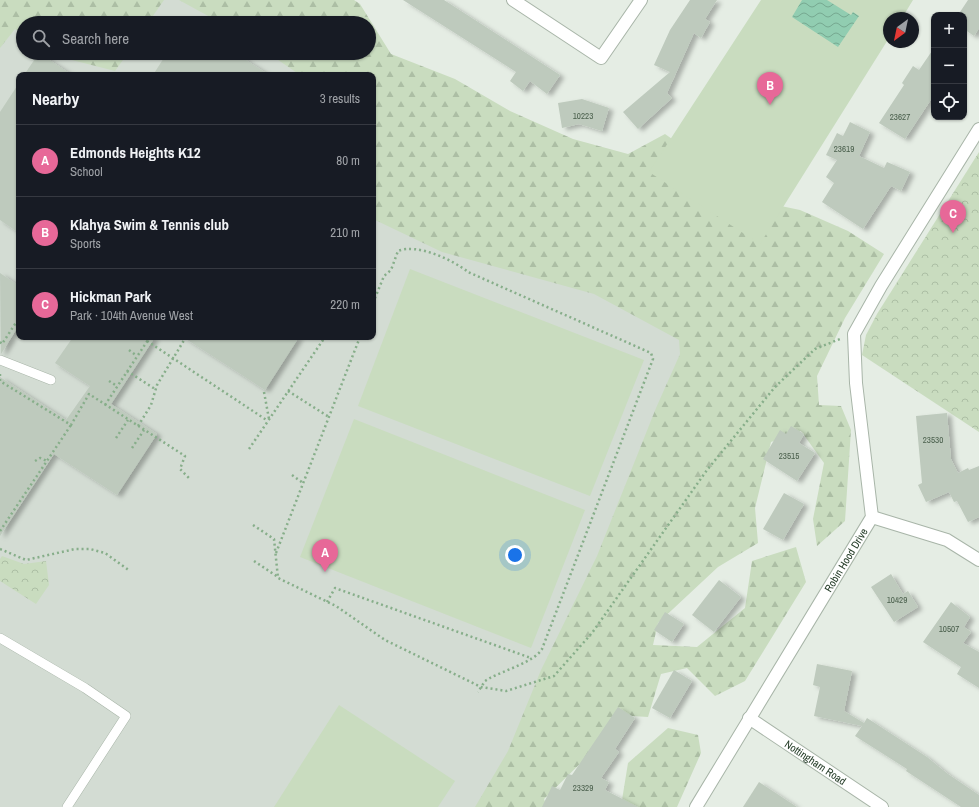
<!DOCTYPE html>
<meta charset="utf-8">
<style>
body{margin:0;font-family:"Archivo Narrow",sans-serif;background:#20242c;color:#f1f3f6}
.controls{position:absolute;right:12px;top:12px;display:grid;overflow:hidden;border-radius:8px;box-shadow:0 1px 3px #0004}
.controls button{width:36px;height:36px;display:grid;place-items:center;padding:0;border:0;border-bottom:1px solid #363941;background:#171b24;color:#f1f3f6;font:20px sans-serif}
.compass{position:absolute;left:883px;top:12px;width:36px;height:36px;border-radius:50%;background:#171b24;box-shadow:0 1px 3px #0004;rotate:213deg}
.you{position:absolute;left:515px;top:555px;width:14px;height:14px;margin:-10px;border:3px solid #fff;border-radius:50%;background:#1a73e8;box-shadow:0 0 0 6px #1a73e833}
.badge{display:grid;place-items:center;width:26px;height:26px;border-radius:50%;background:#e76898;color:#fff;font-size:13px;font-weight:700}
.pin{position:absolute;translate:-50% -33px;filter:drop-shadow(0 1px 2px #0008)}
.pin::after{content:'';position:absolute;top:21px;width:14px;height:12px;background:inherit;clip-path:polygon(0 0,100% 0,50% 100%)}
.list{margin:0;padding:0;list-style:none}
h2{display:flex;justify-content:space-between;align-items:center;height:52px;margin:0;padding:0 16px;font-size:17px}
h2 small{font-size:13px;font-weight:400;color:#9ea1a6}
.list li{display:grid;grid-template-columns:26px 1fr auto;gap:12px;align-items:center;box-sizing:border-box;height:72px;padding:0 16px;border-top:1px solid #363941}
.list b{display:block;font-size:15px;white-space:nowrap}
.list p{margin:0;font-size:13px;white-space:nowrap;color:#9ea1a6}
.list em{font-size:13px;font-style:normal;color:#9ea1a6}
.icon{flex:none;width:22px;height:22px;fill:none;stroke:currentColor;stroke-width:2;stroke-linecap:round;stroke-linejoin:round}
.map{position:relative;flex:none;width:979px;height:807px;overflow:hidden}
.search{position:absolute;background:#171b24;box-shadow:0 1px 3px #0004;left:16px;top:16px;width:360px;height:44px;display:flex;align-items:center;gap:10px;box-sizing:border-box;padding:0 14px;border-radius:22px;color:#9ea1a6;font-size:15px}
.panel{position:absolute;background:#171b24;box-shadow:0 1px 3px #0004;left:16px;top:72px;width:360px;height:268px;border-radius:8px}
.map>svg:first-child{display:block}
</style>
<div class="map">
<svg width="979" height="807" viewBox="0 0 979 807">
<defs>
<pattern id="forest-firs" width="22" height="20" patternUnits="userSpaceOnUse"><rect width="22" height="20" fill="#c9dcbf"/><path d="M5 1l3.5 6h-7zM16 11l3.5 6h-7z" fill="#acbea4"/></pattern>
<pattern id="park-crowns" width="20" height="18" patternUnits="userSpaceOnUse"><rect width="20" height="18" fill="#c9dcbf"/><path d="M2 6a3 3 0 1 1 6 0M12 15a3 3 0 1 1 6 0" fill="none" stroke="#acbea4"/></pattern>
<pattern id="water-waves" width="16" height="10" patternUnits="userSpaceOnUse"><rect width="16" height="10" fill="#91cdb1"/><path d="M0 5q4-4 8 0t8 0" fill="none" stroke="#76a890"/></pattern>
<filter id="shadow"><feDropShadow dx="4.5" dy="2.5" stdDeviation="2" flood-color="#0004"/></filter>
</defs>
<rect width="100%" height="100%" fill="#e5ede4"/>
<!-- built -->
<path fill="#d3dcd3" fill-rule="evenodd" d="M0,0H305L340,23H23V53H369L809,337L491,807H0ZM19,75H373V337H19Z"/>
<!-- forest -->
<g fill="url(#forest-firs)">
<polygon points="0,0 164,0 148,23 23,23 23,34 15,29 0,48"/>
<polygon points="179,0 354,0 360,4 391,54 455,79 510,111 573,139 628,154 665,134 762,202 800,210 848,231 884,254 845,318 817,376 819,405 841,406 851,430 845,521 817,546 813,519 824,463 801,431 771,442 755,508 758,543 718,567 658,623 653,645 697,647 745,608 752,561 796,547 806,582 745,681 715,696 687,668 661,674 648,717 616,715 587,757 544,799 547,807 475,807 508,751 541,670 597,556 656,408 680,354 679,340 594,294 442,252 373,219 373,75 300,75 268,53 369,53 369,23 221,23"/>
<polygon points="57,53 128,53 115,71 68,59"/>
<polygon points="668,728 698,735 701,753 677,807 614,807 622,800 628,763"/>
</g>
<!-- park -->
<g fill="url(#park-crowns)">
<polygon points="979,152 979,432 862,355 866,335 877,314"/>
<polygon points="2,556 24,564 46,561 49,585 36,604 0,581 0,559"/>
</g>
<!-- garden -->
<g fill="#c9dcbf">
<polygon points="761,0 913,0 902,18 889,18 889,38 760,244 649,172"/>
<polygon points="410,269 644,360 590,496 358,406"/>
<polygon points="354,419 585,510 531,648 300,557"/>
<polygon points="339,705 455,781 438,807 274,807"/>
</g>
<!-- water -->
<polygon fill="url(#water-waves)" points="802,0 827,0 851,15 853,12 859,16 838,47 792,17"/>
<!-- building -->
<g fill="#becabd" filter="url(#shadow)">
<polygon points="403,0 444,0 560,75 547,94 530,81 523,91 510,81 516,72"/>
<polygon points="690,0 717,0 705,19 710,22 701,38 694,33 667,93 672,98 638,129 623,112 670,72 654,65 670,30"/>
<polygon points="968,0 979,0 979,28 974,36 964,29 964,15 958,15"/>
<polygon points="934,48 934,95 905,139 879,123 904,85 902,83 913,66 919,70"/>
<polygon points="39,53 72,75 24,75"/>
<polygon points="167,53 235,53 269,75 153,75"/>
<polygon points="19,83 19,233 0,220 0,112"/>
<polygon points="582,99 609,108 602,131 579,124 562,128 558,103"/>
<polygon points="850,122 870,132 859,156 884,168 887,162 910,172 901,191 891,186 863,229 822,202 834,183 826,177 837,160 826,155 837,133 843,136"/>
<polygon points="0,273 19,286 19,325 1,354"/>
<polygon points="73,337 155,337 111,404 157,434 117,495 54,454 0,536 0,377 66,420 90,386 55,363"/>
<polygon points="183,337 299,337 265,390"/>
<polygon points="947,413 951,459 958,473 968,468 969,470 979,466 979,517 968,522 957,501 954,502 949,492 926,502 918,485 922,483 916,416"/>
<polygon points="791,426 804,434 799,443 815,453 797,481 763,459 780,430 786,434"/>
<polygon points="784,493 804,504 783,540 763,529"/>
<polygon points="891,574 903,594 908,591 918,607 894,622 871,587"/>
<polygon points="719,580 741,597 714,632 692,615"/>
<polygon points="951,602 970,617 964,627 971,632 963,643 979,652 979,688 957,674 961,667 923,642"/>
<polygon points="665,612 684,624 672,642 654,630"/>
<polygon points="817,664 852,671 844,711 864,723 867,718 927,757 948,774 979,795 979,807 961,807 906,771 907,769 855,736 862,726 814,716 820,687 813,685"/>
<polygon points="674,670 692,681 670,718 652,708"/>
<polygon points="618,707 635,718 615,749 619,752 601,778 609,782 605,790 638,807 542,807 552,786 560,790 568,774 572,775"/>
<polygon points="759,782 797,807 743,807"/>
</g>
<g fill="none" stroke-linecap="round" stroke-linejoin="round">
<defs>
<g id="service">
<polyline points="0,360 51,380"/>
<polyline points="0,638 85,688 126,716 67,807"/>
</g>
<g id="minor">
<polyline points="513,0 601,58 641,0"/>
<polyline points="872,517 947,540 979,560"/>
<path id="s1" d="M749,718L882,807"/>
</g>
<g id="tertiary">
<path id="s2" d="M696,807L872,517L856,383L854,334L881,286L979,129"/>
</g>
</defs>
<!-- service casing -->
<use href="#service" stroke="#a8b5a8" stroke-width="10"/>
<!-- minor casing -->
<use href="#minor" stroke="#a8b5a8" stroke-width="14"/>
<!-- tertiary casing -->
<use href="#tertiary" stroke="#a8b5a8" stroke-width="14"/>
<!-- path -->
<g stroke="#87ae8a" stroke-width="2.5" stroke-dasharray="2 3" stroke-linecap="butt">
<path d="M373,303L384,276L391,270L398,251C417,243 453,260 468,272L651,353L653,359L542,649C534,662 505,670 490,678L485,681L478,692"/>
<polyline points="147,341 268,421"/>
<polyline points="0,342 2,344 19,318"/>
<polyline points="129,350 137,356"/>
<polyline points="127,371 155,389"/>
<polyline points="0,374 0,381 71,425 89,394 185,456 180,469 190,479"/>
<polyline points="109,381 117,386"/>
<polyline points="288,391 329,417"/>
<polyline points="264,392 269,419"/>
<polyline points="105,405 150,337"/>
<polyline points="138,426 151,405 157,385 186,337"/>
<polyline points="116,438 128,420"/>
<polyline points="132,448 144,430"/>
<polyline points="249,449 325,337"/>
<polyline points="35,461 40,458 47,461"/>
<polyline points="292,475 303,483"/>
<polyline points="253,525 274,539 278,578 336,606 385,640 481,687 506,691 554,676 592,633 707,470 775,387 815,349 840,339"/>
<polyline points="0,531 71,425"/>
<polyline points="0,549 26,560 75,549 90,549 105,553 130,571"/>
<polyline points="276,553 360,337"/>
<polyline points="254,561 278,577"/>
<polyline points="327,602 335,588 531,658"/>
</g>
<!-- service -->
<use href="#service" stroke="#fff" stroke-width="9"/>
<!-- minor -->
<use href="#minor" stroke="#fff" stroke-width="12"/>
<!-- tertiary -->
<use href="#tertiary" stroke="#fff" stroke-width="12"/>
</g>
<g text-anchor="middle" stroke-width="3" stroke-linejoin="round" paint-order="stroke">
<!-- number labels -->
<g font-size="9" fill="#4b604d">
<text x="583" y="119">10223</text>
<text x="900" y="120">23627</text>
<text x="844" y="152">23619</text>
<text x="933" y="443">23530</text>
<text x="789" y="459">23515</text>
<text x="897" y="603">10429</text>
<text x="949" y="632">10507</text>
<text x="583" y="791">23329</text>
</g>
<!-- street labels -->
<g font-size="11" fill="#253d28" stroke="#f5f9f5">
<text dy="4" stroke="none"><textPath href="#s2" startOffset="289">Robin Hood Drive</textPath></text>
<text dy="4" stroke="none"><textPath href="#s1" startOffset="80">Nottingham Road</textPath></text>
</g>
</g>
</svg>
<div class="controls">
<button>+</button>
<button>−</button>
<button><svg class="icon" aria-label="locate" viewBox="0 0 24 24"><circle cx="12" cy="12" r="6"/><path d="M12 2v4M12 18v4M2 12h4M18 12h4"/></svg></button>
</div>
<svg class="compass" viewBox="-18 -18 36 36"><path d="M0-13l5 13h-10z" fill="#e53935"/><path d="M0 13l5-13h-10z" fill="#9ea1a6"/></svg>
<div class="you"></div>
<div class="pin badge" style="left:325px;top:572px">A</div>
<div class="pin badge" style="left:770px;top:105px">B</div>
<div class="pin badge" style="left:953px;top:233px">C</div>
<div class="search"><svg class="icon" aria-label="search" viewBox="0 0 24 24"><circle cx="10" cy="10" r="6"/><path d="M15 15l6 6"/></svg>Search here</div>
<section class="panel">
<h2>Nearby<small>3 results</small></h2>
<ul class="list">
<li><span class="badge">A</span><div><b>Edmonds Heights K12</b><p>School</p></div><em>80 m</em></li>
<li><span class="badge">B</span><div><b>Klahya Swim &amp; Tennis club</b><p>Sports</p></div><em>210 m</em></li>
<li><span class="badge">C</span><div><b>Hickman Park</b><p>Park · 104th Avenue West</p></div><em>220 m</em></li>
</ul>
</section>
</div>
